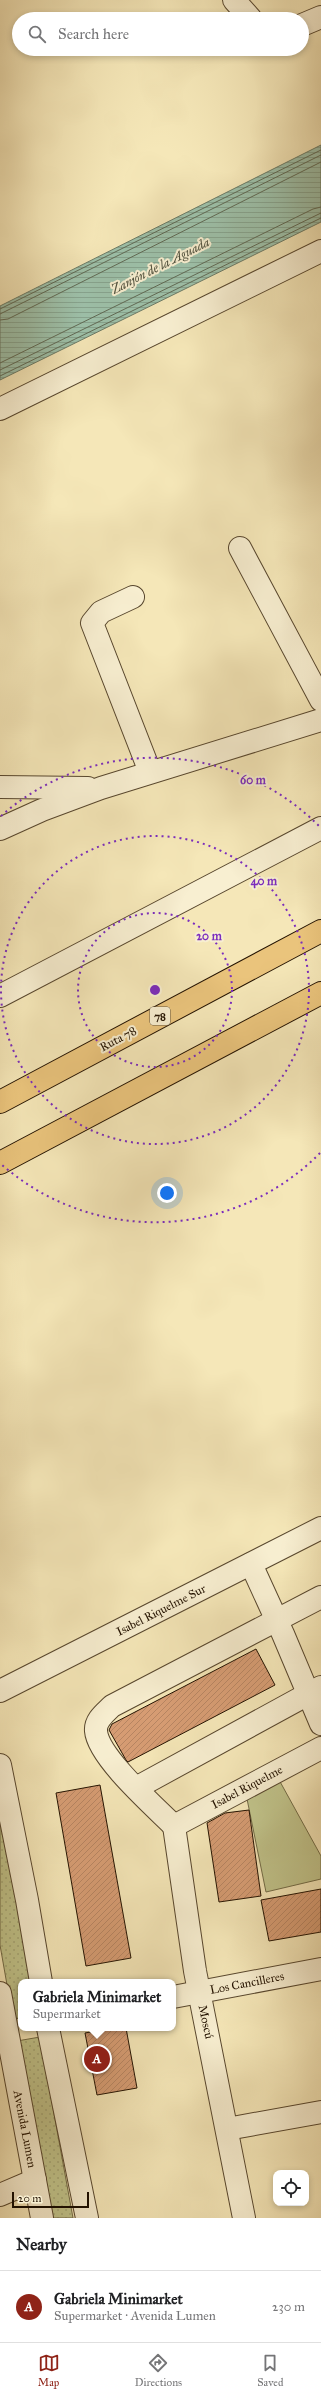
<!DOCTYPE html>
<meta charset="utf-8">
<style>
body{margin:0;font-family:"IM FELL Great Primer",serif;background:#f2f2f2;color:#202124}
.controls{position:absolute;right:12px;bottom:12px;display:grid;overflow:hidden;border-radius:8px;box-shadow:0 2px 6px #0003}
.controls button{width:36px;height:36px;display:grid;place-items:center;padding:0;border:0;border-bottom:1px solid #e0e0e0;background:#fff;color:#202124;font:20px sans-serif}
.scale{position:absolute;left:12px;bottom:10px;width:77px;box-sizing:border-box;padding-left:4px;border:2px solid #231200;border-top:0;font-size:11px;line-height:14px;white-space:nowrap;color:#231200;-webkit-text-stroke:3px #f8efd1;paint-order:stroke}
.you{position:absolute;left:167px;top:1193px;width:14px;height:14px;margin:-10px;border:3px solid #fff;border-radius:50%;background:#1a73e8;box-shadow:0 0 0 6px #1a73e833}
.badge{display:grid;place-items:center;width:26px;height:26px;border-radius:50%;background:#8f2418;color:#fff;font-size:13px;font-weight:700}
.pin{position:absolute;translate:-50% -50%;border:2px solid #fff;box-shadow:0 1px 4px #0006}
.popup{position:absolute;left:18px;top:1979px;width:158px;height:52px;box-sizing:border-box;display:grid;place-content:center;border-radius:8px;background:#fff;filter:drop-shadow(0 1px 3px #0005);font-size:13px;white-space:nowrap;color:#757577}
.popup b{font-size:15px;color:#202124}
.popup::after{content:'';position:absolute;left:50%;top:100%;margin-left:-8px;border:8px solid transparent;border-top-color:#fff}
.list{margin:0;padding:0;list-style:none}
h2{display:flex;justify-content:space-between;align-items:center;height:52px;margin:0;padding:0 16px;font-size:17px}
h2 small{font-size:13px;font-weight:400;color:#757577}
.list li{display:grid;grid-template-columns:26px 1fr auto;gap:12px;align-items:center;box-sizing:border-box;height:72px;padding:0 16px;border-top:1px solid #e0e0e0}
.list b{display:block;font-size:15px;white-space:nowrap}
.list p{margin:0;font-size:13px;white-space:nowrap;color:#757577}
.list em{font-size:13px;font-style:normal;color:#757577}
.icon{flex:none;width:22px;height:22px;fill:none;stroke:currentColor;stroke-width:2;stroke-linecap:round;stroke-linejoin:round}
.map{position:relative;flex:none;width:321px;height:2218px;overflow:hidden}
.search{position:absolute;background:#fff;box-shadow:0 2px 6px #0003;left:12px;right:12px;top:12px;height:44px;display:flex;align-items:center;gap:10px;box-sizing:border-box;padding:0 14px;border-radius:22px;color:#757577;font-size:15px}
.sheet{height:124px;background:#fff}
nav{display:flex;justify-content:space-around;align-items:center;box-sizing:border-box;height:56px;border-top:1px solid #e0e0e0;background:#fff;font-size:11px;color:#757577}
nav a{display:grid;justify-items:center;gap:2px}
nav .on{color:#8f2418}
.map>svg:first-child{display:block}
</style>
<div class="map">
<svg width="321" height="2218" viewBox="0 0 321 2218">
<defs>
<pattern id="grass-dots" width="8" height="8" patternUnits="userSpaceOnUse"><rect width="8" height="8" fill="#c1c48b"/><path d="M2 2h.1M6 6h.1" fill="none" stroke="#a6a776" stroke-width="1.8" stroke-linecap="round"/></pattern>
<pattern id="water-rules" width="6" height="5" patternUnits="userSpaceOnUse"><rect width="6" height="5" fill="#9dc1aa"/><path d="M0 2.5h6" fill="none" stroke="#87a590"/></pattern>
<pattern id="building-hatch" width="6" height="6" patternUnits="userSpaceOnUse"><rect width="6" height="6" fill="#d69c73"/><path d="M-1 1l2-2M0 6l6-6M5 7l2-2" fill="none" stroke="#b78562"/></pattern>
</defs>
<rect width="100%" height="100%" fill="#f5e7b8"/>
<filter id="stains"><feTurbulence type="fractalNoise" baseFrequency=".005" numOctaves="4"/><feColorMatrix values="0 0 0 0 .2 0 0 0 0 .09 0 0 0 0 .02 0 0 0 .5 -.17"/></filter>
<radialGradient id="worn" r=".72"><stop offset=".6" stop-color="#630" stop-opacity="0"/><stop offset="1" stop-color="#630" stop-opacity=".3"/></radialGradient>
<!-- grass -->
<g fill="url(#grass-dots)" stroke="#726b46">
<polygon points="0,1810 31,1982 21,1982 21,2018 13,2019 0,1945"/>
<polygon points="40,2037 73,2218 50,2218 17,2041"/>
</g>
<!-- park -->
<polygon fill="#c1c48b" stroke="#726b46" points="278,1778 321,1856 321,1879 266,1892 246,1794"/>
<!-- water -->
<polygon fill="url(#water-rules)" stroke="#6c7b66" points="321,145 321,222 0,380 0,306"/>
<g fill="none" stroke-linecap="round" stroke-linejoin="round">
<!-- shore -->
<g stroke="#606a55" stroke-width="1">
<polyline points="0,309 321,150"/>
<polyline points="0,314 321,155"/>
<polyline points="0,320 8,319 321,162"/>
<polyline points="0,363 313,209 321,207"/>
<polyline points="0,370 321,213"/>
<polyline points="0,376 321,218"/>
</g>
</g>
<!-- building -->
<g fill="url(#building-hatch)" stroke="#231200">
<polygon points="256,1649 275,1685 128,1762 126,1760 109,1730 112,1724"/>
<polygon points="100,1785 131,1958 86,1966 56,1793"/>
<polygon points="249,1810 261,1896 219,1902 207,1823 225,1813"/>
<polygon points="321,1889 321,1932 269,1941 261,1900"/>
<polygon points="113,2028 126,2028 137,2088 97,2095 85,2033"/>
</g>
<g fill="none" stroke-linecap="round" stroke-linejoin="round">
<defs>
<g id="minor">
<polyline points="234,0 251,19"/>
<polyline points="302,25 321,17"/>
<polyline points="0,409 321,251"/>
<polyline points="240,548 321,700"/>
<polyline points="133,597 101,612 92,623 150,772"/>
<polyline points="0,787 88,788"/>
<polyline points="0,829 42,810 101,788 321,720"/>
<polyline points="0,996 321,828"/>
<polyline points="251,1564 283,1634 321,1724"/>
<polyline points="0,1691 321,1528"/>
<polyline points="0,1765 27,1900 41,1982"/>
<polyline points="136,1788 321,1687"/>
<polyline points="174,1826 195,1971 244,2218"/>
<path d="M174,1826C155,1807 98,1757 96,1731C95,1720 105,1713 112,1706L321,1597"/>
<polyline points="174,1826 321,1748"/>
<polyline points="0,1993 42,2218"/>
<polyline points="173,1997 321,1969"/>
<polyline points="48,2028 87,2218"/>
<polyline points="227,2129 321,2112"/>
<polyline points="0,2195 35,2180"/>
</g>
<g id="highway">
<polyline points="0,1102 321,931"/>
<polyline points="0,1163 321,993"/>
</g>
</defs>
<!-- minor casing -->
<use href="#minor" stroke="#58472e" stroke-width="24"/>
<!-- highway casing -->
<use href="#highway" stroke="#231200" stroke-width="24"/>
<!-- minor -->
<use href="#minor" stroke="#f8efd1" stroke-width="22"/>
<!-- highway -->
<use href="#highway" stroke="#eac47c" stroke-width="22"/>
</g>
<!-- distance rings -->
<g fill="none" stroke="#7b2cbf" stroke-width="2" stroke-dasharray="2 4">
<circle cx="155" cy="990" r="77"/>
<circle cx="155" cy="990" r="154"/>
<path d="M320 1153A232 232 0 0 1 1 1164M1 816A232 232 0 0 1 320 827"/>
</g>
<g text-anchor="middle" stroke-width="4" stroke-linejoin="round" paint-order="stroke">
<!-- shield labels -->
<rect fill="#f8efd1" stroke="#63543f" stroke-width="1" x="150" y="1007" width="20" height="18" rx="3"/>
<g font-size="11" font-weight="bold" fill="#231200">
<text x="160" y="1020">78</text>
</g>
<!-- street labels -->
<g font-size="12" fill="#231200" stroke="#f8efd1">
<text transform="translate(118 1039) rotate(-28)" y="4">Ruta 78</text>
<text transform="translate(161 1610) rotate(-27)" y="4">Isabel Riquelme Sur</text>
<text transform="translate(247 1787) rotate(-28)" y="4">Isabel Riquelme</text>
<text transform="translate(247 1983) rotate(-11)" y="4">Los Cancilleres</text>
<text transform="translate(206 2022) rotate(78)" y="4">Moscú</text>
<text transform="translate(25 2129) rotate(79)" y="4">Avenida Lumen</text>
</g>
<!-- water labels -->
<g font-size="13" font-style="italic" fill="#4e4f3c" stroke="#f8efd1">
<text transform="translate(160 265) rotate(-27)" y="5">Zanjón de la Aguada</text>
</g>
</g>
<circle cx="155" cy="990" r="6" fill="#7b2cbf" stroke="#f8efd1" stroke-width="2"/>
<g font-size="12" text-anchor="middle" font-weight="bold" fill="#7b2cbf" stroke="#f8efd1" stroke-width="4" stroke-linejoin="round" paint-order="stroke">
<text x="253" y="784">60 m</text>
<text x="264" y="885">40 m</text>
<text x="209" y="940">20 m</text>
</g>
<rect width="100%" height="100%" filter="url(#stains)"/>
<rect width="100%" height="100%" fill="url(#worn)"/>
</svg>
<div class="controls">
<button><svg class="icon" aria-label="locate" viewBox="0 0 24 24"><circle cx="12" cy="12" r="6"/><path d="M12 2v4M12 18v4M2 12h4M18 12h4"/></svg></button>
</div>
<div class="scale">20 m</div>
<div class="you"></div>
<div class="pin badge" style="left:97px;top:2059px">A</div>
<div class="popup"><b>Gabriela Minimarket</b>Supermarket</div>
<div class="search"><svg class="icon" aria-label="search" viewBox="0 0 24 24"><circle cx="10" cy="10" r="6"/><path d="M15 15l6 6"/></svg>Search here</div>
</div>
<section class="sheet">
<h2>Nearby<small></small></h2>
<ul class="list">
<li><span class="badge">A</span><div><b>Gabriela Minimarket</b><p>Supermarket · Avenida Lumen</p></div><em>230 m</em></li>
</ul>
</section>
<nav>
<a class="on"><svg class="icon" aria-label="map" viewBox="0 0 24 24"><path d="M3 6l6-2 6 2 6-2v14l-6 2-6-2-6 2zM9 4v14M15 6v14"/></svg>Map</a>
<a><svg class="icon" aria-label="directions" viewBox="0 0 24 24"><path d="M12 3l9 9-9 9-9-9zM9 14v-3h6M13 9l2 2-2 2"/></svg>Directions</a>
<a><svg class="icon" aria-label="saved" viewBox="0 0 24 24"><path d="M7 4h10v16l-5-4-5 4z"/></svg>Saved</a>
</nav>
